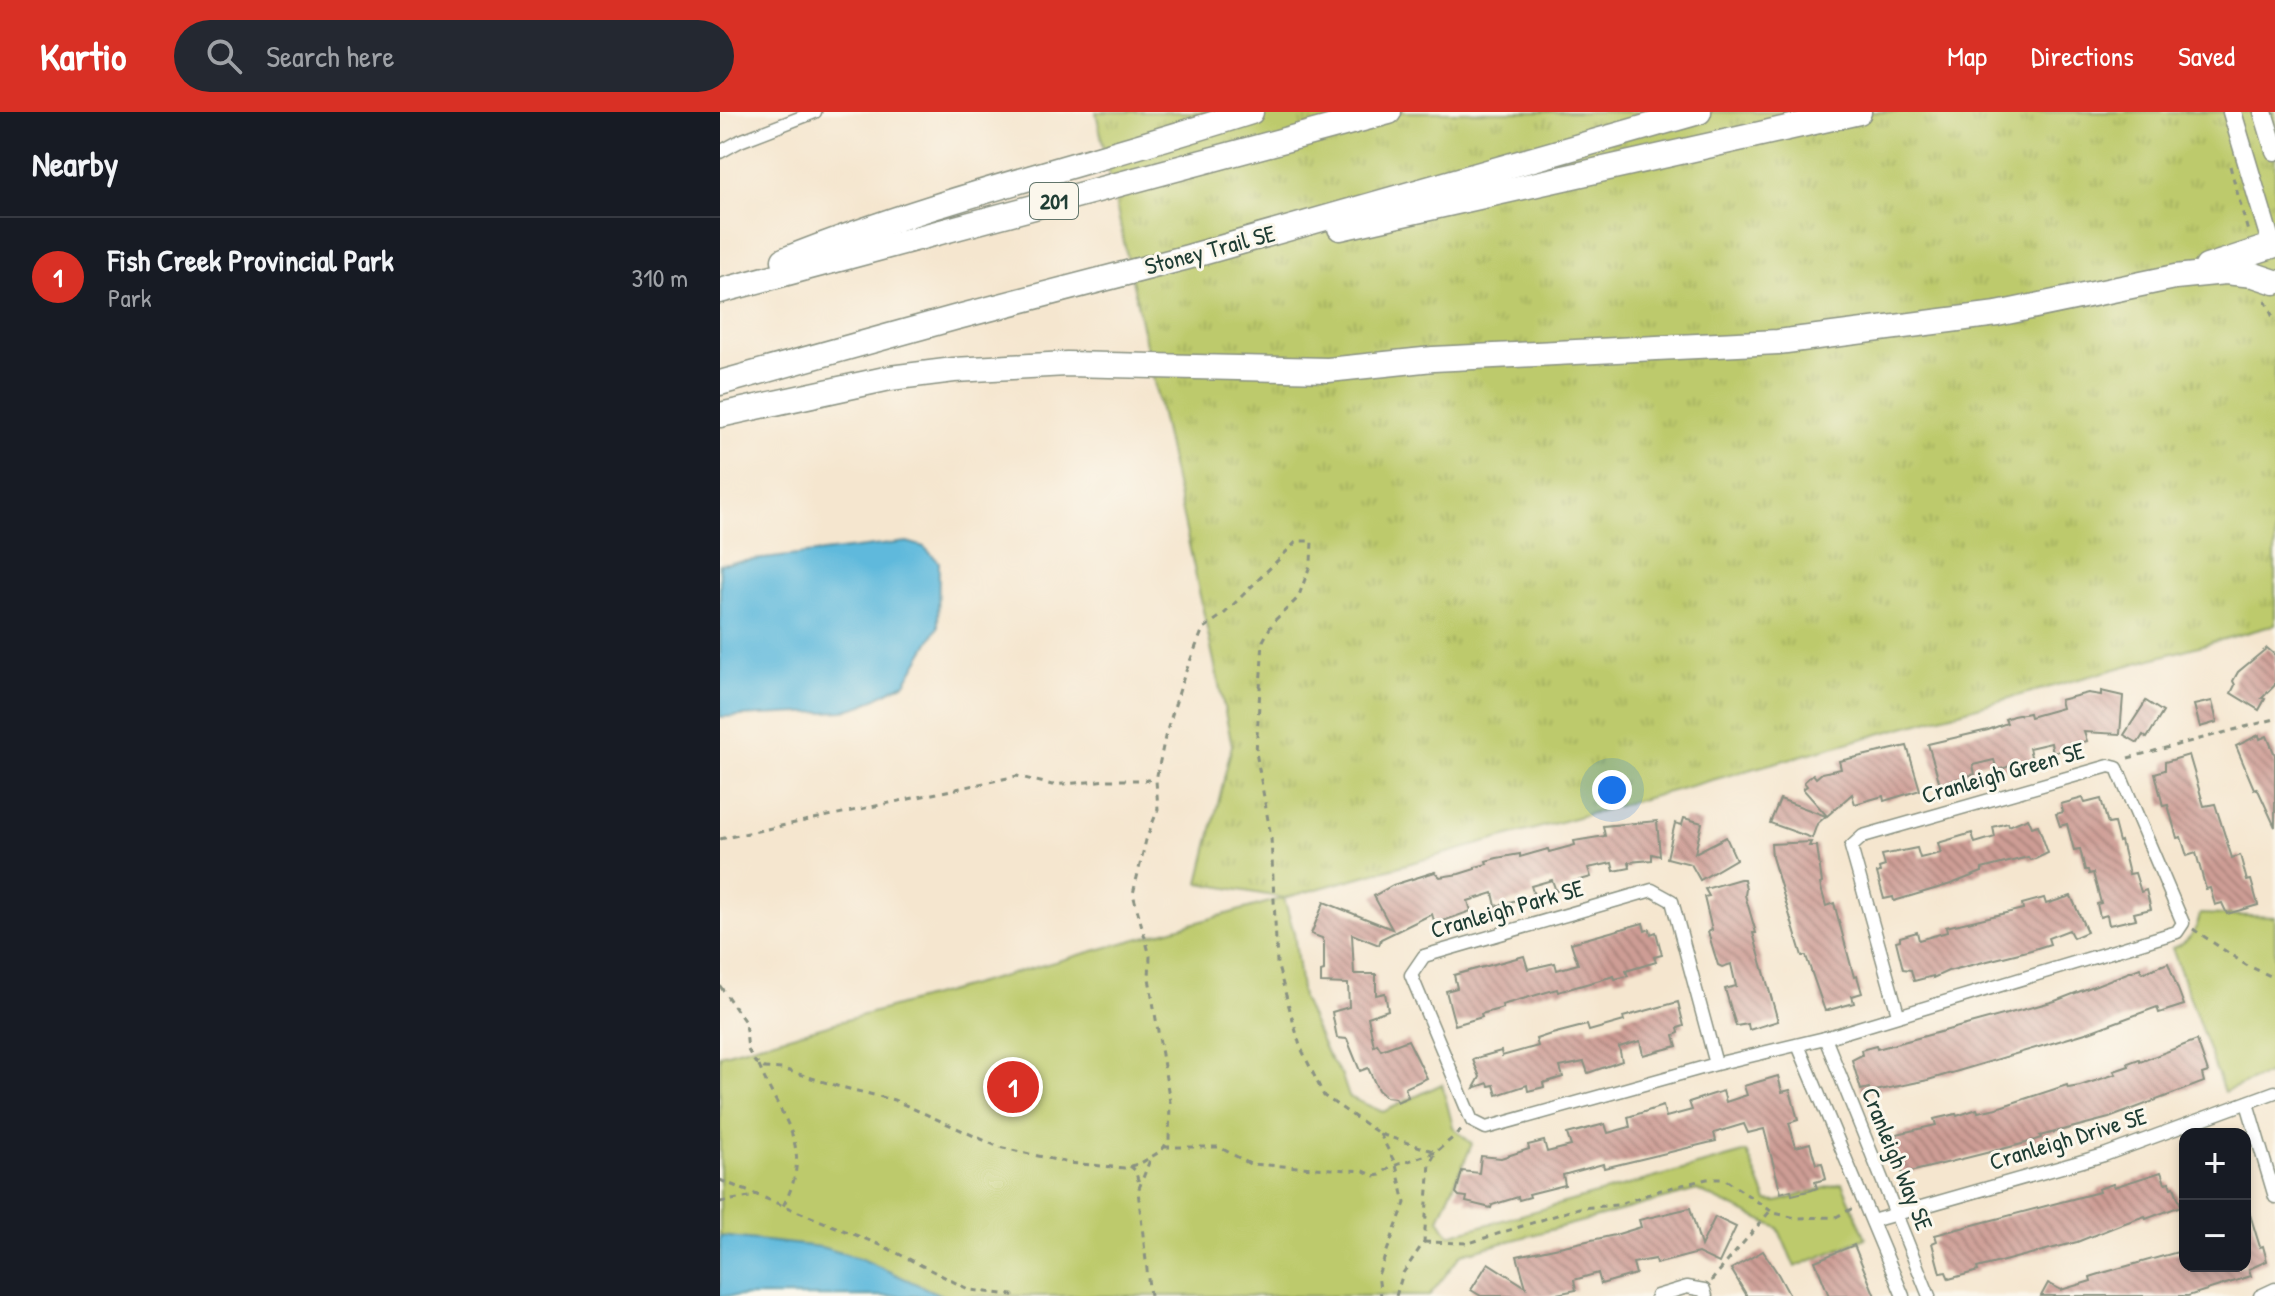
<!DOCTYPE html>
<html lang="en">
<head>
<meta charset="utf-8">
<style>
  :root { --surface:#171b24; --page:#242831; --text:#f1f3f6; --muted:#9ea1a6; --line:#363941; --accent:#d93025 }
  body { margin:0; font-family:"Patrick Hand",sans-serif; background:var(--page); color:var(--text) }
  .controls { position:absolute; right:24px; bottom:24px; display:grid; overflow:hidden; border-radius:16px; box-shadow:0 4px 12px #0003 }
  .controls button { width:72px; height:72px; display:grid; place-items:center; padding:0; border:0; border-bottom:2px solid var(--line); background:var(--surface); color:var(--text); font:40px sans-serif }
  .you { position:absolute; left:892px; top:678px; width:28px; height:28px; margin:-20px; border:6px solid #fff; border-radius:50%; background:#1a73e8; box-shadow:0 0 0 12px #1a73e833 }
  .badge { display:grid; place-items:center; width:52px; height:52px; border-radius:50%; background:var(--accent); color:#fff; font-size:26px; font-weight:700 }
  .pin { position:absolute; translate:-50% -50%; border:4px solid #fff; box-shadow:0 2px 8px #0006 }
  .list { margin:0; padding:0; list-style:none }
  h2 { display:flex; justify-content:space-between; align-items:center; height:104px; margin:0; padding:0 32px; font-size:34px }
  h2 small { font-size:26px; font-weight:400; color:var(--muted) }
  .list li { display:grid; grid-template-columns:52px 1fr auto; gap:24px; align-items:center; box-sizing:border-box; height:120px; padding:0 32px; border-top:2px solid var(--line) }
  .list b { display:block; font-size:30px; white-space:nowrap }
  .list p { margin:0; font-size:26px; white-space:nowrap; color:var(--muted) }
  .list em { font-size:26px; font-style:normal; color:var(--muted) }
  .icon { flex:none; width:44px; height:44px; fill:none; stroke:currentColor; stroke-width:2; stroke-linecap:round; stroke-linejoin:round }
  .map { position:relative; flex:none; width:1555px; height:1184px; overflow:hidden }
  header { display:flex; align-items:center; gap:48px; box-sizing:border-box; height:112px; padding:0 40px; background:var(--accent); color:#fff }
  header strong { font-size:38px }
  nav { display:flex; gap:44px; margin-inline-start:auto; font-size:28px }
  .search { width:560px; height:72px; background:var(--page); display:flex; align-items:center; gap:20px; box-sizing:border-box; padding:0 28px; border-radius:44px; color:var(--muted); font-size:30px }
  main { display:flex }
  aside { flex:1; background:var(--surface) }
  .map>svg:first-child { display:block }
  .grass { fill:url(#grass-tufts); stroke:#6e8450; stroke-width:2 }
  .park { fill:#bdca6c; stroke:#6e8450; stroke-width:2 }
  .water { fill:#5eb9dc; stroke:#3e7b88; stroke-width:2 }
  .building { fill:url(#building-back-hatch) }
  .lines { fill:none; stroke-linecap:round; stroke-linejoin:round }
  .minor-casing { stroke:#8a9282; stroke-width:15 }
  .secondary-casing { stroke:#8a9282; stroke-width:21 }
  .motorway-casing { stroke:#8a9282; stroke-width:27 }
  .path { stroke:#8a9282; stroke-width:3; stroke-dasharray:6 6; stroke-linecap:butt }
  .minor { stroke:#fff; stroke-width:12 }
  .secondary { stroke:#fff; stroke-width:18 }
  .motorway { stroke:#fff; stroke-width:24 }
  .labels { text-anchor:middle; stroke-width:6; stroke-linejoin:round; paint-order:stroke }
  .shield { fill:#fbf7ec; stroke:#61756b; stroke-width:2 }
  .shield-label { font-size:22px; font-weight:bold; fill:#1f3d34 }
  .street-label { font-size:24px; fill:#1f3d34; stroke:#fbf7ec }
</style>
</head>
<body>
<header>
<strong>Kartio</strong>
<div class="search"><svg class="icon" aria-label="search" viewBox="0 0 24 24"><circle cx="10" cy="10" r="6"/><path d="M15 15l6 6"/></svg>Search here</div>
<nav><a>Map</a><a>Directions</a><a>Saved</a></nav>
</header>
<main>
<aside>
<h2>Nearby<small></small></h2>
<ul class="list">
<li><span class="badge">1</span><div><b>Fish Creek Provincial Park</b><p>Park</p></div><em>310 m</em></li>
</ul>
</aside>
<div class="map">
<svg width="1555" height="1184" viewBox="0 0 1555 1184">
  <defs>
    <pattern id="grass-tufts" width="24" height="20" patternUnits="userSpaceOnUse" patternTransform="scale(2)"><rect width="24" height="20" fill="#bdca6c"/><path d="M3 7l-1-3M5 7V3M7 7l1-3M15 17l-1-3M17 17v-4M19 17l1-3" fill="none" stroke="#a2ae5e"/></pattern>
    <pattern id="building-back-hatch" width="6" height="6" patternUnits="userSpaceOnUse" patternTransform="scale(2)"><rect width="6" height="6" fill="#ce9d95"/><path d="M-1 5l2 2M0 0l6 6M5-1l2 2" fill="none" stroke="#a7817a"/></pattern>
  </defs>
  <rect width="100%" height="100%" fill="#fbf7ec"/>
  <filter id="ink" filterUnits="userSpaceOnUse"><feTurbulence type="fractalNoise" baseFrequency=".0125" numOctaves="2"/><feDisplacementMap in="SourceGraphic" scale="16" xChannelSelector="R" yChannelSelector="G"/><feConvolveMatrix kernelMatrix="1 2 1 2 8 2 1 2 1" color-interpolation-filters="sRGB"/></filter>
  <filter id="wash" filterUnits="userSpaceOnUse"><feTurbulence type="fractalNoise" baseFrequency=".006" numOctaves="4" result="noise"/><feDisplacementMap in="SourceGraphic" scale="32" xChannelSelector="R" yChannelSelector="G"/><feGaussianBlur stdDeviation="1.8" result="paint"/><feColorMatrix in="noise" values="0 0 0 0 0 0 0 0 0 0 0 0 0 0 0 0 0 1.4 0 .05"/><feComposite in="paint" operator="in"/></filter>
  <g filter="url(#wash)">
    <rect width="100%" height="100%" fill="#f5e6cf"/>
    <polygon class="grass" points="376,0 1555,0 1555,513 564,786 479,771 512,633"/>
    <g class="park">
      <polygon points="564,786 574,821 582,886 607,942 622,964 629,985 663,1000 722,972 733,1015 752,1032 719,1107 729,1123 1027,1040 1047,1089 1057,1090 1122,1071 1146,1126 1075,1155 1058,1116 977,1078 742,1142 709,1184 0,1184 0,943"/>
      <path d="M 1480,802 L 1555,805 L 1555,959 L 1504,980 L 1452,836 C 1469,830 1477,819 1480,802 Z"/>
    </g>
    <g class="water">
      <polygon points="187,430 204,435 219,450 218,515 185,571 143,593 123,599 0,605 0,452"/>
      <polygon points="0,1124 101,1135 142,1147 223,1184 0,1184"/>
    </g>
    <g id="blocks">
      <g class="building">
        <polygon points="1547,536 1555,543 1555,573 1542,586 1545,587 1539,598 1511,581 1515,573 1513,569 1518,560"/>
        <polygon points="1381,579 1403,584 1400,622 1364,620 1367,629 1348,634 1349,636 1333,641 1331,631 1309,636 1312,648 1277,658 1274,648 1253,653 1255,662 1220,672 1208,632 1268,618 1287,611 1285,607 1293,604 1309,601 1310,605 1342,596 1340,588 1368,581 1381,583"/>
        <polygon points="1426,589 1443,600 1427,626 1423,623 1418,631 1404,623"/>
        <polygon points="1492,589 1497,610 1480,615 1474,593"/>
        <polygon points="1539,623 1540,627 1547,624 1555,643 1555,715 1539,680 1536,676 1534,677 1516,634"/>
        <polygon points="1187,634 1200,678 1164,689 1163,684 1135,692 1132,682 1107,704 1083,677 1087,674 1084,670 1093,662 1096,666 1102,661 1121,657 1119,649"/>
        <polygon points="1469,643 1484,694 1495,692 1512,746 1520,743 1527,769 1531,768 1538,793 1507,802 1502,791 1495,793 1490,776 1486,777 1476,741 1467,744 1461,725 1457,726 1448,693 1443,694 1435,661 1445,658 1445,650"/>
        <polygon points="1363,686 1365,691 1381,687 1388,712 1394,711 1399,730 1401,729 1409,762 1415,761 1421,780 1426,778 1431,797 1414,801 1416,807 1389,813 1387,803 1380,805 1377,792 1381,791 1373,761 1369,762 1368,758 1365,758 1360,737 1354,738 1347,712 1340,714 1336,702 1343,700 1341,692"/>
        <polygon points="1060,687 1106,704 1097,712 1092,726 1050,711"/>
        <polygon points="964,706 982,711 975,741 1006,725 1016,747 980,768 971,752 947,746 955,711 962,713"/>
        <polygon points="1308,706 1312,715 1318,713 1328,741 1315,747 1310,748 1308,745 1262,757 1262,760 1231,772 1184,786 1174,789 1173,785 1164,787 1157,761 1160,760 1159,756 1165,754 1162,743 1197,736 1200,746 1221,741 1218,731 1252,721 1255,731 1275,725 1273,715 1288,711 1289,714"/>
        <polygon points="937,709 940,744 932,742 932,748 909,750 910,756 894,759 892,751 868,756 871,765 850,771 851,774 836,779 832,768 811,774 814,783 776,794 773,781 748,789 751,799 715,812 712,802 661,827 659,833 632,822 634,862 656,862 656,883 665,881 668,898 648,905 654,934 657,932 661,938 688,928 707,966 685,976 688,985 677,990 675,986 666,985 658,978 648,956 640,959 627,927 617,926 612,900 629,895 628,872 601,871 601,860 604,859 604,830 602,826 591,822 604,790 672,817 654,784 673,773 715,760 720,765 739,762 755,757 755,755 767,752 766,749 777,746 800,742 800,745 828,737 829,740 855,733 854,729 885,724 883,714"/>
        <polygon points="1091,730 1089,734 1097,734 1102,771 1100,772 1106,794 1114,791 1134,865 1137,864 1142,881 1132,884 1134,891 1105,899 1086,844 1082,844 1052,745 1051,732"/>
        <polygon points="1020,767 1024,767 1026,777 1025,783 1036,821 1033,821 1058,909 1029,918 1028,912 1016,914 1005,877 1016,874 1011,852 1002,855 998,853 988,820 992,818 984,785 989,784 985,777"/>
        <polygon points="1351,784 1367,820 1353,826 1349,818 1328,826 1330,832 1311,838 1228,859 1213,866 1213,864 1194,869 1191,858 1183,857 1176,829 1180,828 1180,825 1197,820 1199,828 1227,820 1226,815 1303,797 1302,792 1324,786 1326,792"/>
        <polygon points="923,811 925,819 930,817 931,822 936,820 942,843 934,845 936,850 906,859 908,864 895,867 894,864 838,880 837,877 782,893 783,896 761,902 762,905 735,913 726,879 737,876 734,863 804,844 808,857 835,851 837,858 858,852 851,831"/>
        <polygon points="1448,851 1464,893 1439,901 1437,895 1369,920 1208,968 1150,980 1149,976 1141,978 1132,948 1142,943 1141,938 1156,934 1157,937 1335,889 1420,856 1422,861"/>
        <polygon points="958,890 964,914 958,916 959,921 954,923 957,934 923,943 920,929 899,935 902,949 868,961 864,950 840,955 843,965 823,971 824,975 808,979 807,973 777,983 774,973 769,974 768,971 754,976 760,965 753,948 760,945 781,939 782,944 818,934 816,927 828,923 867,913 869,919 904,909 903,905"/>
        <polygon points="1477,928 1488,960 1482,962 1484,970 1389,1006 1320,1024 1321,1026 1306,1031 1182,1062 1180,1053 1174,1054 1167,1028 1177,1026 1177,1022 1216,1013 1214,1007 1236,1002 1237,1004 1257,997 1258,1000 1277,996 1347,973 1348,976 1360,974 1396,962 1394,959 1409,954 1408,951 1419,947 1420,950"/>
        <polygon points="1058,964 1062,980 1070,978 1078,1008 1069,1011 1076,1035 1090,1031 1096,1052 1102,1051 1106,1067 1095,1070 1097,1076 1092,1078 1072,1083 1071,1078 1061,1081 1044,1017 1028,1021 1024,1012 994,1021 996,1029 884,1056 883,1052 843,1063 845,1073 809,1082 810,1085 799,1088 798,1085 772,1093 771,1096 746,1090 747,1085 739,1084 736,1081 742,1059 759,1061 761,1044 781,1046 809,1037 808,1033 824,1029 827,1040 851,1034 847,1022 885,1012 888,1021 910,1015 908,1005 943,994 946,1005 972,998 969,990 1003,979 1006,990 1027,983 1024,974"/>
        <polygon points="1441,1060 1445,1071 1449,1070 1451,1076 1454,1075 1461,1094 1426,1107 1425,1104 1402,1112 1357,1130 1257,1156 1258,1159 1229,1167 1226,1160 1220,1161 1212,1131 1217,1129 1215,1123 1379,1080 1378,1077 1393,1072 1394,1075"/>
        <polygon points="970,1096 981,1134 995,1105 1016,1115 999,1151 978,1141 936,1152 935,1147 913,1151 916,1162 881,1172 878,1161 854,1168 856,1178 827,1184 761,1184 751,1178 768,1151 806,1175 797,1144 895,1123 921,1115 919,1108"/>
        <polygon points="1528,1096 1540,1135 1543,1134 1547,1149 1529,1157 1531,1164 1468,1184 1321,1184 1328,1171 1341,1178 1371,1169 1370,1165 1386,1160 1465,1138 1465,1154 1525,1154 1525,1097"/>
        <polygon points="1134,1133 1155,1184 1109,1184 1095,1149"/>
        <polygon points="1043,1139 1058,1162 1070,1184 1027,1184 1011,1157"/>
      </g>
    </g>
  </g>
  <g filter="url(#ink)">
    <use href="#blocks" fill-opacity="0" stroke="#8a9282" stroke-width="2"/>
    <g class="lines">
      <defs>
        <g id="minor">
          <polyline points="0,40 20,29 95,0"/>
          <polyline points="1105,926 1209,1184"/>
          <polyline points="1078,933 1183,1184"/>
          <polyline points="996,952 952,789 932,778 704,844 691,863 752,1009 766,1016 996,952 1105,926 1457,820 1463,811 1397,656 1389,654 1143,724 1131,735 1178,902"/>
          <polyline points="1527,991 1555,1085"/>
          <polyline points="1152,1109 1384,1043 1555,980"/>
          <polyline points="937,1184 967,1175 984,1178 986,1184"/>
          <polyline points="1540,1184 1555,1177"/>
        </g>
        <g id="secondary">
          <polyline points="1512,0 1552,134"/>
          <polyline points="1543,0 1555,39"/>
        </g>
        <g id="motorway">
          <polyline points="620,116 1139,0"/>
          <path d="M 64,148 C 216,87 375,50 531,0"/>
          <polyline points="1487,155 1555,133"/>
          <polyline points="0,179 669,0"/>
          <polyline points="0,271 234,206 468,145 979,0"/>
          <polyline points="0,303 170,266 234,258 347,252 608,258 713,247 1058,230 1277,202 1455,165 1505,160 1534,163 1555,170"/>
        </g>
      </defs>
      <use href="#minor" class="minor-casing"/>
      <use href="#secondary" class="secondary-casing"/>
      <use href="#motorway" class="motorway-casing"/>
      <g class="path">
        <polyline points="1510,54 1528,120"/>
        <polyline points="1545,188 1555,210"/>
        <polyline points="1408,646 1555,607"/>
        <polyline points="0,727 297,664 332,673 389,668 436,668"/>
        <polyline points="1473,817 1526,853 1555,866"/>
        <polyline points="0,874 25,910 28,938 34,949 44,956 63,957 117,974 174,988 279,1035 349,1051 404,1056 421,1051 441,1039 449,1028 450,990 429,866 430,844 413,782 426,728 438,697 436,668 445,625 464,564 483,517 505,501 577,429 592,429 591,451 578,486 553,510 543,529 536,640 551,725 557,851 580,934 604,984 660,1022 716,1040"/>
        <path d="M 39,954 C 61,1008 96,1033 63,1094"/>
        <polyline points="660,1022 676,1053 685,1091 658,1163 661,1184"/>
        <polyline points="444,1035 499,1035 530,1052 644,1059 654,1064 660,1063 670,1055 716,1040"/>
        <polyline points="410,1054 415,1058 419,1071"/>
        <polyline points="0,1068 163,1134 250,1178 300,1184"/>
        <polyline points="0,1090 35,1084"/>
        <polyline points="704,1130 749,1131 859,1096 897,1093 941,1078 987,1067 1004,1067 1054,1101 1076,1106 1116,1105 1133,1096"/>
        <polyline points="991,1169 1051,1098"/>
        <polyline points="430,1184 418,1079 431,1045"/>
        <polyline points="676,1184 683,1161 704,1130 710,1051 716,1040 743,1017"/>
      </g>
      <use href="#minor" class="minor"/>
      <use href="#secondary" class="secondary"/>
      <use href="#motorway" class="motorway"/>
    </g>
  </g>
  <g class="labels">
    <rect class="shield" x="310" y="71" width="48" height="36" rx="6"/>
    <g class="shield-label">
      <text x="334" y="97">201</text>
    </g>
    <g class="street-label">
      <text transform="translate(490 138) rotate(-15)" y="8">Stoney Trail SE</text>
      <text transform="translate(1283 661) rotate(-16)" y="8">Cranleigh Green SE</text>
      <text transform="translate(787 797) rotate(-16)" y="8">Cranleigh Park SE</text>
      <text transform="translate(1348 1027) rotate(-17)" y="8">Cranleigh Drive SE</text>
      <text transform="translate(1177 1047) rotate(68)" y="8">Cranleigh Way SE</text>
    </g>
  </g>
</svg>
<div class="controls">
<button>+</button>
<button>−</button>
</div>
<div class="you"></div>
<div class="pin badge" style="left:293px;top:975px">1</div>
</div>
</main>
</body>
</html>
